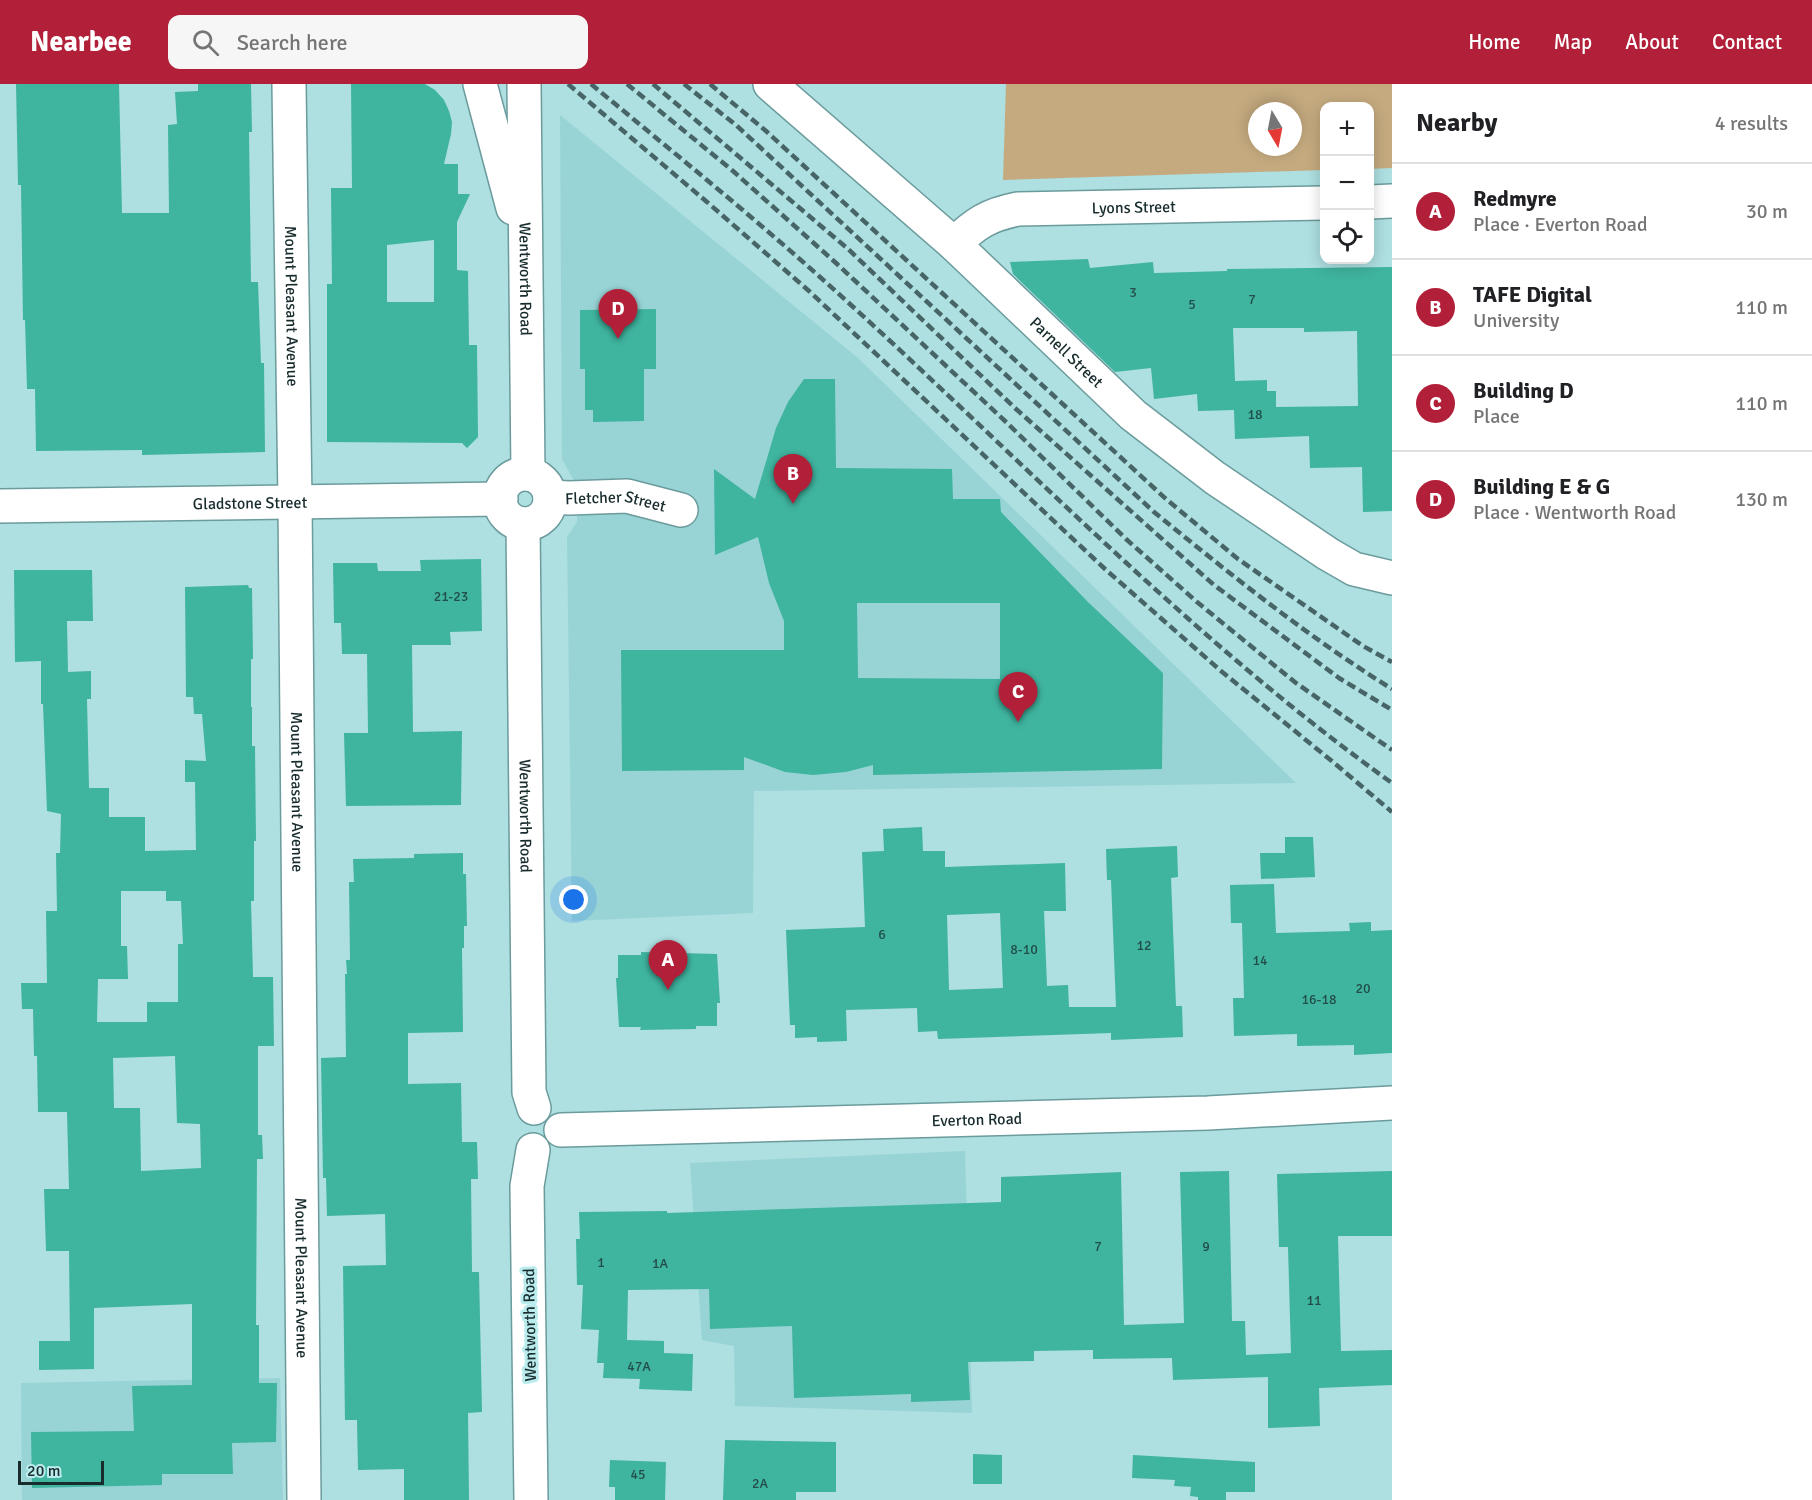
<!DOCTYPE html>
<html lang="en">
<head>
<meta charset="utf-8">
<style>
  :root { --surface:#fff; --page:#f6f6f6; --text:#202124; --muted:#757577; --line:#e0e0e0; --accent:#b21f38 }
  body { margin:0; font-family:Signika,sans-serif; background:var(--page); color:var(--text) }
  .controls { position:absolute; right:18px; top:18px; display:grid; overflow:hidden; border-radius:12px; box-shadow:0 3px 15px #0003 }
  .controls button { width:54px; height:54px; display:grid; place-items:center; padding:0; border:0; border-bottom:2px solid var(--line); background:var(--surface); color:var(--text); font:30px sans-serif }
  .compass { position:absolute; left:1248px; top:18px; width:54px; height:54px; border-radius:50%; background:var(--surface); box-shadow:0 3px 15px #0003; rotate:170deg }
  .scale { position:absolute; left:18px; bottom:15px; width:86px; box-sizing:border-box; padding-left:6px; border:3px solid #182c2d; border-top:0; font-size:16px; line-height:21px; white-space:nowrap; color:#182c2d; -webkit-text-stroke:4px #baecee; paint-order:stroke }
  .you { position:absolute; left:574px; top:816px; width:21px; height:21px; margin:-15px; border:4px solid #fff; border-radius:50%; background:#1a73e8; box-shadow:0 0 0 9px #1a73e833 }
  .badge { display:grid; place-items:center; width:39px; height:39px; border-radius:50%; background:var(--accent); color:#fff; font-size:20px; font-weight:700 }
  .pin { position:absolute; translate:-50% -50px; filter:drop-shadow(0 2px 3px #0008) }
  .pin::after { content:''; position:absolute; top:32px; width:21px; height:18px; background:inherit; clip-path:polygon(0 0,100% 0,50% 100%) }
  .list { margin:0; padding:0; list-style:none }
  h2 { display:flex; justify-content:space-between; align-items:center; height:78px; margin:0; padding:0 24px; font-size:26px }
  h2 small { font-size:20px; font-weight:400; color:var(--muted) }
  .list li { display:grid; grid-template-columns:39px 1fr auto; gap:18px; align-items:center; box-sizing:border-box; height:96px; padding:0 24px; border-top:2px solid var(--line) }
  .list b { display:block; font-size:22px; white-space:nowrap }
  .list p { margin:0; font-size:20px; white-space:nowrap; color:var(--muted) }
  .list em { font-size:20px; font-style:normal; color:var(--muted) }
  .icon { flex:none; width:33px; height:33px; fill:none; stroke:currentColor; stroke-width:2; stroke-linecap:round; stroke-linejoin:round }
  .map { position:relative; flex:none; width:1392px; height:1416px; overflow:hidden }
  header { display:flex; align-items:center; gap:36px; box-sizing:border-box; height:84px; padding:0 30px; background:var(--accent); color:#fff }
  header strong { font-size:28px }
  nav { display:flex; gap:33px; margin-inline-start:auto; font-size:21px }
  .search { width:420px; height:54px; background:var(--page); display:flex; align-items:center; gap:15px; box-sizing:border-box; padding:0 21px; border-radius:12px; color:var(--muted); font-size:22px }
  main { display:flex }
  aside { flex:1; background:var(--surface) }
  .map>svg:first-child { display:block }
  .built { fill:#98d4d6 }
  .green { fill:#c5aa7f; fill-rule:evenodd }
  .building { fill:#3fb49f; fill-rule:evenodd }
  .lines { fill:none; stroke-linecap:round; stroke-linejoin:round }
  .minor-casing { stroke:#6b9b9c; stroke-width:36 }
  .minor { stroke:#fff; stroke-width:33 }
  .rail { stroke:#476566; stroke-width:4.5; stroke-dasharray:9 4.5; stroke-linecap:butt }
  .labels { text-anchor:middle; stroke-width:6; stroke-linejoin:round; paint-order:stroke }
  .number-label { font-size:14px; fill:#224e4a }
  .street-label { font-size:16px; fill:#182c2d; stroke:#baecee }
</style>
</head>
<body>
<header>
<strong>Nearbee</strong>
<div class="search"><svg class="icon" aria-label="search" viewBox="0 0 24 24"><circle cx="10" cy="10" r="6"/><path d="M15 15l6 6"/></svg>Search here</div>
<nav><a>Home</a><a>Map</a><a>About</a><a>Contact</a></nav>
</header>
<main>
<div class="map">
<svg width="1392" height="1416" viewBox="0 0 1392 1416">
  <rect width="100%" height="100%" fill="#aedfe1"/>
  <g class="built">
    <polygon points="560,31 858,274 1296,699 754,707 753,829 572,837 567,453 577,438 577,402 562,375"/>
    <polygon points="965,1067 972,1329 735,1322 734,1262 702,1256 690,1079"/>
    <polygon points="280,1294 283,1416 22,1416 21,1299"/>
  </g>
  <path class="green" d="M 1006,0 L 1392,0 L 1392,84 L 1370,85 L 1370,22 L 1324,22 L 1324,86 L 1003,96 ZM 1257,27 L 1293,27 L 1293,63 L 1257,63 Z"/>
  <g class="building">
    <polygon points="16,0 119,0 122,129 169,129 168,41 177,40 175,8 198,7 198,0 251,0 252,48 249,48 251,198 258,198 261,279 264,279 265,368 142,371 142,366 36,367 35,305 27,305 25,236 23,236 21,101 18,101"/>
    <path d="M 351,0 L 425,0 L 435,6 L 444,16 L 449,27 L 452,38 L 451,50 L 444,80 L 458,80 L 458,110 L 470,110 L 457,138 L 457,186 L 468,187 L 469,261 L 477,261 L 478,353 L 467,364 L 462,359 L 327,358 L 327,200 L 332,200 L 331,104 L 352,104 ZM 434,156 L 434,218 L 387,218 L 387,161 Z"/>
    <path d="M 1088,175 L 1090,184 L 1153,178 L 1154,189 L 1227,187 L 1227,185 L 1392,183 L 1392,427 L 1363,428 L 1362,383 L 1310,384 L 1309,352 L 1235,355 L 1234,326 L 1198,327 L 1197,310 L 1154,315 L 1151,284 L 1115,288 L 1013,190 L 1010,178 ZM 1233,244 L 1304,244 L 1304,248 L 1357,247 L 1358,322 L 1276,323 L 1276,307 L 1267,307 L 1267,296 L 1235,297 Z"/>
    <polygon points="656,225 656,285 644,285 644,337 593,338 593,326 585,326 585,285 580,285 580,226"/>
    <path d="M 804,295 L 835,295 L 836,384 L 952,385 L 953,415 L 1000,415 L 1001,428 L 1088,518 L 1163,589 L 1162,685 L 873,691 L 873,681 L 846,688 L 813,691 L 785,688 L 744,673 L 744,686 L 622,687 L 621,566 L 784,566 L 784,537 L 769,499 L 758,453 L 715,471 L 714,385 L 755,415 L 776,344 L 788,318 ZM 857,519 L 1000,519 L 1000,595 L 858,594 Z"/>
    <polygon points="481,475 482,547 450,548 451,561 412,561 413,648 462,647 461,721 346,722 344,649 368,649 367,570 342,570 341,539 334,539 333,479 377,479 378,487 421,487 420,476"/>
    <path d="M 14,486 L 92,486 L 93,537 L 67,537 L 68,588 L 91,587 L 91,615 L 87,615 L 89,704 L 109,704 L 109,733 L 145,733 L 145,767 L 196,766 L 195,698 L 185,698 L 185,676 L 206,677 L 202,630 L 194,630 L 193,613 L 186,613 L 185,503 L 248,501 L 249,504 L 252,504 L 253,575 L 251,575 L 251,623 L 252,623 L 252,662 L 255,662 L 256,757 L 254,757 L 254,817 L 251,817 L 253,893 L 273,893 L 274,962 L 258,962 L 258,1051 L 262,1051 L 263,1075 L 257,1075 L 256,1241 L 259,1241 L 259,1299 L 277,1299 L 276,1358 L 232,1359 L 233,1390 L 162,1390 L 162,1401 L 32,1404 L 31,1348 L 134,1347 L 132,1302 L 192,1301 L 192,1220 L 94,1224 L 94,1285 L 39,1286 L 39,1257 L 70,1257 L 69,1167 L 46,1167 L 44,1105 L 69,1105 L 67,1028 L 38,1028 L 37,972 L 34,972 L 33,925 L 22,925 L 21,899 L 47,899 L 46,827 L 57,827 L 56,769 L 60,769 L 61,730 L 47,727 L 43,620 L 41,620 L 41,577 L 15,578 ZM 121,807 L 166,807 L 166,817 L 181,817 L 183,860 L 178,860 L 178,918 L 147,918 L 147,938 L 97,938 L 98,895 L 128,895 L 127,862 L 121,862 ZM 175,972 L 177,1039 L 200,1040 L 201,1084 L 141,1087 L 140,1024 L 114,1024 L 113,974 Z"/>
    <path d="M 922,743 L 923,767 L 945,767 L 945,783 L 1065,779 L 1066,827 L 1044,827 L 1047,902 L 1068,901 L 1069,923 L 1116,923 L 1111,796 L 1107,796 L 1106,765 L 1177,762 L 1178,793 L 1171,794 L 1176,922 L 1182,922 L 1183,953 L 1111,956 L 1111,949 L 938,955 L 937,947 L 918,948 L 917,924 L 846,926 L 847,957 L 817,958 L 817,953 L 795,954 L 795,941 L 790,941 L 786,846 L 865,843 L 862,768 L 884,767 L 883,745 ZM 1000,829 L 1003,904 L 949,906 L 947,831 Z"/>
    <polygon points="1285,753 1313,753 1315,793 1261,795 1260,769 1285,769"/>
    <polygon points="463,769 463,790 466,790 467,842 464,842 464,864 462,864 463,948 408,949 408,1000 461,999 462,1058 477,1058 478,1095 471,1095 472,1188 479,1188 482,1328 468,1329 469,1416 404,1416 404,1385 358,1386 357,1336 345,1336 343,1182 386,1181 385,1130 327,1132 326,1094 323,1094 321,974 346,973 345,890 347,890 346,876 350,876 349,798 354,798 353,775 414,774 414,770"/>
    <polygon points="1274,800 1276,849 1350,847 1349,839 1371,838 1371,847 1392,846 1392,969 1354,971 1354,961 1297,962 1297,950 1234,952 1233,914 1244,914 1242,839 1231,839 1230,801"/>
    <polygon points="641,868 717,870 720,919 717,919 717,942 696,942 696,945 640,946 641,943 619,943 616,894 618,894 618,871 641,871"/>
    <polygon points="1229,1087 1232,1237 1245,1237 1246,1271 1291,1269 1288,1163 1279,1163 1277,1090 1392,1087 1392,1152 1338,1152 1341,1267 1392,1266 1392,1301 1319,1304 1320,1342 1268,1344 1268,1293 1173,1296 1172,1274 1093,1275 1093,1266 1034,1267 1034,1277 968,1278 970,1316 911,1318 911,1310 794,1314 792,1242 710,1245 709,1205 628,1206 627,1256 664,1257 664,1269 693,1270 692,1307 639,1305 640,1295 603,1294 604,1279 597,1279 599,1246 581,1245 583,1201 577,1201 576,1155 580,1155 579,1128 667,1127 667,1129 1001,1118 1001,1093 1121,1088 1124,1241 1184,1239 1180,1088"/>
    <polygon points="725,1356 836,1358 836,1408 796,1408 796,1416 723,1416"/>
    <polygon points="973,1370 1002,1371 1002,1400 973,1400"/>
    <polygon points="1133,1371 1255,1378 1255,1408 1226,1408 1226,1416 1198,1416 1198,1413 1190,1412 1191,1403 1174,1402 1175,1396 1132,1394"/>
    <polygon points="610,1376 666,1378 665,1416 615,1416 615,1403 609,1403"/>
  </g>
  <g class="lines">
    <defs>
      <g id="minor">
        <path id="s1" d="M 289,0 L 295,418 L 304,1416"/>
        <polyline points="480,0 513,124"/>
        <path id="s2" d="M 524,0 L 528,390"/>
        <path id="s3" d="M 770,0 L 954,160 L 1133,331 L 1215,394 L 1328,470 L 1354,485 L 1392,494"/>
        <polyline points="1370,118 1392,117"/>
        <path id="s4" d="M 954,160 C 976,139 988,131 1018,125 L 1324,119"/>
        <circle cx="525" cy="415" r="25"/>
        <path id="s5" d="M 550,413 L 569,414 L 627,412 L 681,426"/>
        <path id="s6" d="M 0,422 L 501,415"/>
        <path id="s7" d="M 523,440 L 529,1008 L 534,1024"/>
        <path id="s8" d="M 561,1046 L 1208,1029 L 1392,1019"/>
        <polyline points="531,1416 527,1102 533,1066"/>
      </g>
    </defs>
    <use href="#minor" class="minor-casing"/>
    <use href="#minor" class="minor"/>
    <g class="rail">
      <polyline points="568,0 707,118 809,207 1105,485 1221,587 1333,678 1392,728"/>
      <path d="M 591,0 C 668,64 746,127 820,193 C 1010,363 1184,550 1392,699"/>
      <polyline points="627,0 733,87 836,179 1005,337 1126,455 1197,518 1296,599 1392,666"/>
      <polyline points="653,0 847,164 1016,325 1214,501 1339,594 1392,626"/>
      <path d="M 684,0 L 736,41 L 1154,428 C 1230,490 1308,553 1392,605"/>
      <polyline points="710,0 766,47 1166,415 1238,475 1363,562 1392,578"/>
    </g>
  </g>
  <g class="labels">
    <g class="number-label">
      <text x="1133" y="213">3</text>
      <text x="1252" y="220">7</text>
      <text x="1192" y="225">5</text>
      <text x="1255" y="335">18</text>
      <text x="451" y="517">21-23</text>
      <text x="882" y="855">6</text>
      <text x="1144" y="866">12</text>
      <text x="1024" y="870">8-10</text>
      <text x="1260" y="881">14</text>
      <text x="1363" y="909">20</text>
      <text x="1319" y="920">16-18</text>
      <text x="1098" y="1167">7</text>
      <text x="1206" y="1167">9</text>
      <text x="601" y="1183">1</text>
      <text x="660" y="1184">1A</text>
      <text x="1314" y="1221">11</text>
      <text x="639" y="1287">47A</text>
      <text x="638" y="1395">45</text>
      <text x="760" y="1404">2A</text>
    </g>
    <g class="street-label">
      <text dy="6" stroke="none"><textPath href="#s4" startOffset="190">Lyons Street</textPath></text>
      <text dy="6" stroke="none"><textPath href="#s2" startOffset="195">Wentworth Road</textPath></text>
      <text dy="6" stroke="none"><textPath href="#s1" startOffset="222">Mount Pleasant Avenue</textPath></text>
      <text dy="6" stroke="none"><textPath href="#s3" startOffset="400">Parnell Street</textPath></text>
      <text dy="6" stroke="none"><textPath href="#s6" startOffset="250">Gladstone Street</textPath></text>
      <text dy="6" stroke="none"><textPath href="#s5" startOffset="66">Fletcher Street</textPath></text>
      <text dy="6" stroke="none"><textPath href="#s1" startOffset="708">Mount Pleasant Avenue</textPath></text>
      <text dy="6" stroke="none"><textPath href="#s7" startOffset="292">Wentworth Road</textPath></text>
      <text dy="6" stroke="none"><textPath href="#s8" startOffset="416">Everton Road</textPath></text>
      <text dy="6" stroke="none"><textPath href="#s1" startOffset="1194">Mount Pleasant Avenue</textPath></text>
      <text transform="translate(529 1241) rotate(-91)" y="6">Wentworth Road</text>
    </g>
  </g>
</svg>
<div class="controls">
<button>+</button>
<button>−</button>
<button><svg class="icon" aria-label="locate" viewBox="0 0 24 24"><circle cx="12" cy="12" r="6"/><path d="M12 2v4M12 18v4M2 12h4M18 12h4"/></svg></button>
</div>
<svg class="compass" viewBox="-18 -18 36 36"><path d="M0-13l5 13h-10z" fill="#e53935"/><path d="M0 13l5-13h-10z" fill="#757577"/></svg>
<div class="scale">20 m</div>
<div class="you"></div>
<div class="pin badge" style="left:668px;top:906px">A</div>
<div class="pin badge" style="left:793px;top:420px">B</div>
<div class="pin badge" style="left:1018px;top:638px">C</div>
<div class="pin badge" style="left:618px;top:255px">D</div>
</div>
<aside>
<h2>Nearby<small>4 results</small></h2>
<ul class="list">
<li><span class="badge">A</span><div><b>Redmyre</b><p>Place · Everton Road</p></div><em>30 m</em></li>
<li><span class="badge">B</span><div><b>TAFE Digital</b><p>University</p></div><em>110 m</em></li>
<li><span class="badge">C</span><div><b>Building D</b><p>Place</p></div><em>110 m</em></li>
<li><span class="badge">D</span><div><b>Building E &amp; G</b><p>Place · Wentworth Road</p></div><em>130 m</em></li>
</ul>
</aside>
</main>
</body>
</html>
